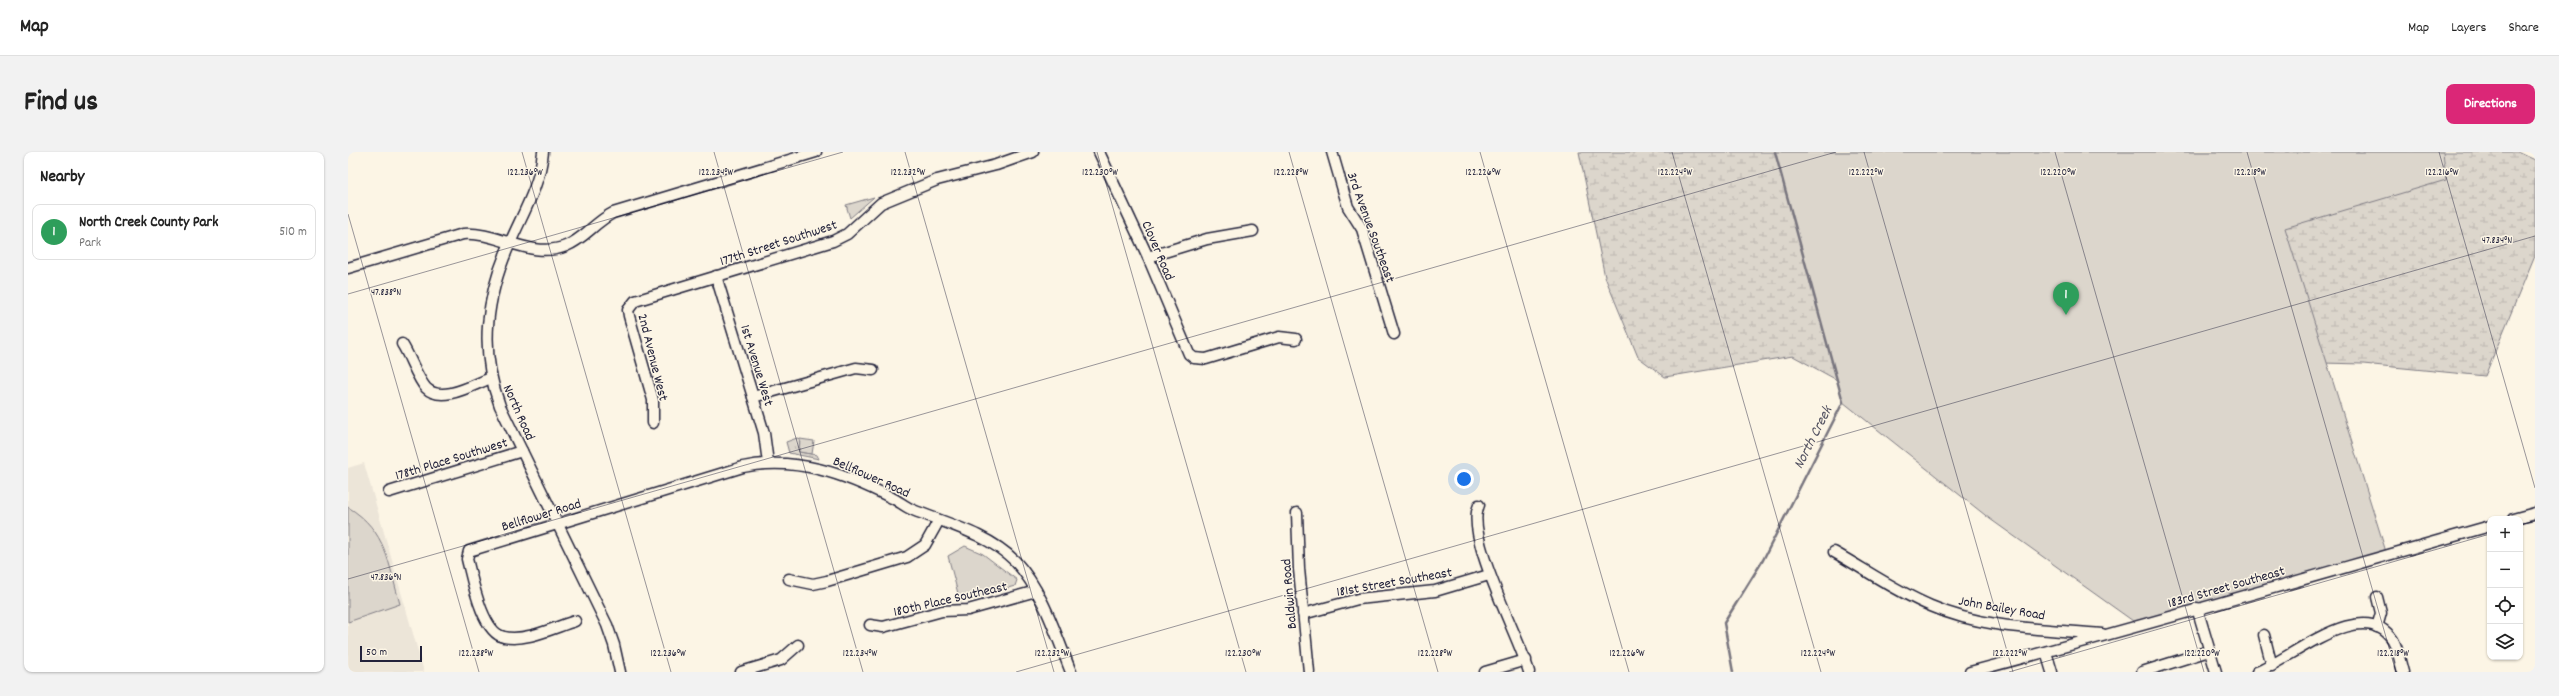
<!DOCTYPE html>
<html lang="en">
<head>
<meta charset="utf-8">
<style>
  :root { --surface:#fff; --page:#f2f2f2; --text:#222; --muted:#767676; --line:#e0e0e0; --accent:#db2777 }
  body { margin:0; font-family:Dekko,sans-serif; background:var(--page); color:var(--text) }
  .controls { position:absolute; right:12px; bottom:12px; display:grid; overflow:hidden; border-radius:8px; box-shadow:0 1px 3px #0004 }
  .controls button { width:36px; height:36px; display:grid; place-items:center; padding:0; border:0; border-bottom:1px solid var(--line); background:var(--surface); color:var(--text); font:20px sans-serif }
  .scale { position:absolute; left:12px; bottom:10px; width:62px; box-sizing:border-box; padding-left:4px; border:2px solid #22223b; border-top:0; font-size:11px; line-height:14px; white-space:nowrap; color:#22223b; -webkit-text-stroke:3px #fcf5e5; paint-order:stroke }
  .you { position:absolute; left:1116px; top:327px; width:14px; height:14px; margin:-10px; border:3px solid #fff; border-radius:50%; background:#1a73e8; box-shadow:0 0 0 6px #1a73e833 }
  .badge { display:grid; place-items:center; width:26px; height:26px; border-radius:50%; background:var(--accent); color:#fff; font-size:13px; font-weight:700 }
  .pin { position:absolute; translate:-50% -33px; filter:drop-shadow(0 1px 2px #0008) }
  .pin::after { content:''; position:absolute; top:21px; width:14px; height:12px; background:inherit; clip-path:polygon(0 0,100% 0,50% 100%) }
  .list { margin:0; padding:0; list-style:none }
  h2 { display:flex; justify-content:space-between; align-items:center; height:52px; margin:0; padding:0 16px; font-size:17px }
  h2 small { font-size:13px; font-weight:400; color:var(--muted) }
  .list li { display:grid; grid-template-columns:26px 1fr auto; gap:12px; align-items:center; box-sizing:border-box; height:56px; margin:0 8px 8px; padding:0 8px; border:1px solid var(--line); border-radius:8px }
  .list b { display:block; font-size:15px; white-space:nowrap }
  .list p { margin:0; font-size:13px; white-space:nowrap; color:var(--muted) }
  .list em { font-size:13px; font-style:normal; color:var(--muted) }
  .icon { flex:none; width:22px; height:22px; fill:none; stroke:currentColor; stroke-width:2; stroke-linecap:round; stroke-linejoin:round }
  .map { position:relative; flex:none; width:2187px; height:520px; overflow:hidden; border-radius:8px }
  header { display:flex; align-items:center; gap:24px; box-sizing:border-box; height:56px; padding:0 20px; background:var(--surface); border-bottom:1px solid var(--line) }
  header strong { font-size:19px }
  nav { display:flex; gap:22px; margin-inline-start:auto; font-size:14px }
  .intro { display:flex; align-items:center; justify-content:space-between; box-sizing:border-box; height:96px; padding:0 24px }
  h1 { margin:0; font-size:28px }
  .button { padding:10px 18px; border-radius:8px; background:var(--accent); color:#fff; font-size:14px; font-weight:700 }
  main { display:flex; gap:24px; padding:0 24px }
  aside { flex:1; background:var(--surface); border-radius:8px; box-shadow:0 1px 3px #0004 }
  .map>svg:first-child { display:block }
  .built { fill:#ece5d8 }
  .grass { fill:url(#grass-tufts); stroke:#7f7c84 }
  .wetland { fill:url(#wetland-marsh); stroke:#7f7c84 }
  .park { fill:#dcd6cc; stroke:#7f7c84 }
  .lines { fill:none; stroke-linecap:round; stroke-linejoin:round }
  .stream { stroke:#78757e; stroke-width:2.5 }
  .minor-casing { stroke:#22223b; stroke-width:13 }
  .minor { stroke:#fcf5e5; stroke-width:10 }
  .ticks { fill:none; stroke:#22223b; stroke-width:1; stroke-opacity:0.45 }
  .labels { text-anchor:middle; stroke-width:3; stroke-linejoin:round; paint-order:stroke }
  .street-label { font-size:14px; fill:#22223b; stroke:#fcf5e5 }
  .water-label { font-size:15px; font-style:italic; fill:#545362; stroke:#fcf5e5 }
  .ticks-label { font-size:10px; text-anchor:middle; fill:#22223b; stroke:#fcf5e5; stroke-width:3; stroke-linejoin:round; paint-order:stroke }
</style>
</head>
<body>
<header>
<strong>Map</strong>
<nav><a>Map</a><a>Layers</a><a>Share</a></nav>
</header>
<div class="intro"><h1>Find us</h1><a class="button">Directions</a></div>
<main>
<aside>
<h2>Nearby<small></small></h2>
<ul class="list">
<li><span class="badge" style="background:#2e9e5b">1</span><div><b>North Creek County Park</b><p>Park</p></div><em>510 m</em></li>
</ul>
</aside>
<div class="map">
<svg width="2187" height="520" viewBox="0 0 2187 520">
  <defs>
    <pattern id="grass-tufts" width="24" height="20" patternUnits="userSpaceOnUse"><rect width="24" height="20" fill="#dcd6cc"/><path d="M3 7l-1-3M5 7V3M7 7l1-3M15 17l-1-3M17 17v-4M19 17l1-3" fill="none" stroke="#bcb7b0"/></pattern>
    <pattern id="wetland-marsh" width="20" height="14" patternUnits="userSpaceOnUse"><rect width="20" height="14" fill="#dcd6cc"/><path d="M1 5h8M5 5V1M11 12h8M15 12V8" fill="none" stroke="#bcb7b0"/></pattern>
  </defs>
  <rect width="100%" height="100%" fill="#fcf5e5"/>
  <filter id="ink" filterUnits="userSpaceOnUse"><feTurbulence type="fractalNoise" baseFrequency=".025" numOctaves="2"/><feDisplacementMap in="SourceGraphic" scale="8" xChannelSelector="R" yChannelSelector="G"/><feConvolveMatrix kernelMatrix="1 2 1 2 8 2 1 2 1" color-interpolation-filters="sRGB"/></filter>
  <g filter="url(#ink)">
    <polygon class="built" points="16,311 76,520 0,520 0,316"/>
    <g class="grass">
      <polygon points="526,45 502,66 498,53"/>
      <polygon points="449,286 452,287 451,300 469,303 471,307 441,301 438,290"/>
    </g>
    <polygon class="wetland" points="1231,0 2170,0 2187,8 2187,103 2137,224 2015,212 1890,209 1542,257 1445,204 1317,225 1290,205 1257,125"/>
    <g class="park">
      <polygon points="1427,0 2095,0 2098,28 1937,76 2039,403 1792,474 1642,367 1495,250"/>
      <polygon points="452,287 466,289 464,302 451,300"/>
      <path d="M 0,355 C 39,379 40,411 52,452 L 0,470 Z"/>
      <polygon points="617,394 635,402 669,428 667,434 612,449 600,404"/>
    </g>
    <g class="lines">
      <polyline class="stream" points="1385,520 1376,471 1415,408 1495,250 1427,0"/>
      <defs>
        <g id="minor">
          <path d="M 195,0 C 192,33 175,61 162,91 C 138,145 131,198 152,254 L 259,473 L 266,493 L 272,520"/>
          <polyline points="751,0 800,105 841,202 846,206 858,207 931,185 948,187"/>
          <polyline points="984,0 1000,55 1014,77 1046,182"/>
          <polyline points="800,105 859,87 905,79"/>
          <path d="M 0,116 L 115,82 C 149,79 183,108 218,94 C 236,87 247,70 265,61 L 468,0"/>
          <polyline points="368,124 416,281 420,311"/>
          <path d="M 54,192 C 62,204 69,226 78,236 C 94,252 126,232 143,226"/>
          <polyline points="405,245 508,216 525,218"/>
          <polyline points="305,271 305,248 281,164 280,158 287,149 485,89 499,82 533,51 589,28 648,13 685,0"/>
          <polyline points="41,340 174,299"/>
          <path d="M 1131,353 C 1116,384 1171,484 1181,520"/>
          <polyline points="949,361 951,417 961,520"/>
          <polyline points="2165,367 2187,361"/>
          <path d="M 1486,400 C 1518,418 1549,440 1583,454 C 1635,477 1698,477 1754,482"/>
          <polyline points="441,427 465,432 479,429 559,405 577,393 591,368"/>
          <polyline points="1849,456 1868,520"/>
          <polyline points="955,462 1010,447 1087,439 1141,423"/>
          <path d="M 227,469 C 207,475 178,490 156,485 C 134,481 124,426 119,407 L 121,399 L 395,315 C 448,304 497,322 544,346 C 551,349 557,355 565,358 C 600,372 640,382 667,409 C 695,439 708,483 723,520"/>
          <polyline points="522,473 535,475 594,459 620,458 688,439"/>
          <polyline points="2029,475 2033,461 2029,445"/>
          <polyline points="1916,483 1924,514"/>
          <polyline points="1698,500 1704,520"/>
          <polyline points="393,520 433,508 450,493"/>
          <polyline points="1137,520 1178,508"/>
          <path d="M 1622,520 C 1796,474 1969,423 2142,374"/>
          <polyline points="1794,520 1861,499"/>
          <path d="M 1909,520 C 1942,508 2015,442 2045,488 C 2050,497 2052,510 2055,520"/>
        </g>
      </defs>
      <use href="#minor" class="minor-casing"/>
      <use href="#minor" class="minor"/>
    </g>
  </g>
  <path class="ticks" d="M 174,0 L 323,520M 366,0 L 515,520M 557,0 L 706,520M 749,0 L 898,520M 941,0 L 1090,520M 1132,0 L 1281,520M 1324,0 L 1473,520M 1516,0 L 1665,520M 1707,0 L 1856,520M 1899,0 L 2048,520M 2091,0 L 2187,336M 0,62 L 131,520M 0,142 L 495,0M 2172,373 L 2187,369M 0,427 L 1488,0M 668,520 L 2187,84M 1661,520 L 2142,382"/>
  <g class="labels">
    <g class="street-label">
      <text transform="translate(1024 75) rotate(70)" y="5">3rd Avenue Southeast</text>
      <text transform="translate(430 90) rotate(-18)" y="5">177th Street Southwest</text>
      <text transform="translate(811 98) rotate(67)" y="5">Clover Road</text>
      <text transform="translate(306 205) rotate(76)" y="5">2nd Avenue West</text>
      <text transform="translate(410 213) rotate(73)" y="5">1st Avenue West</text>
      <text transform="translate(172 260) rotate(66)" y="5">North Road</text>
      <text transform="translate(103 306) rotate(-17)" y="5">178th Place Southwest</text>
      <text transform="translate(524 324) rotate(24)" y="5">Bellflower Road</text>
      <text transform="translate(193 362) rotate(-17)" y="5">Bellflower Road</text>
      <text transform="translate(1046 429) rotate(-10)" y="5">181st Street Southeast</text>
      <text transform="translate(1878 434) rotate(-16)" y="5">183rd Street Southeast</text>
      <text transform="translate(940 442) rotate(-95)" y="5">Baldwin Road</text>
      <text transform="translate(602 446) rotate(-13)" y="5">180th Place Southeast</text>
      <text transform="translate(1654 455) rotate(10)" y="5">John Bailey Road</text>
    </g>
    <g class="water-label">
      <text transform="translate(1464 285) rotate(-63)" y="5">North Creek</text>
    </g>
  </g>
  <g class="ticks-label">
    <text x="177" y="23">122.236°W</text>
    <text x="368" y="23">122.234°W</text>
    <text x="560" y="23">122.232°W</text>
    <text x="752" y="23">122.230°W</text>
    <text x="943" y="23">122.228°W</text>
    <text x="1135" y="23">122.226°W</text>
    <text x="1327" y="23">122.224°W</text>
    <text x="1518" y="23">122.222°W</text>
    <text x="1710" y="23">122.220°W</text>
    <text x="1902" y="23">122.218°W</text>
    <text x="2094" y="23">122.216°W</text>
    <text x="2149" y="91">47.834°N</text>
    <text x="38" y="143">47.838°N</text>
    <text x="38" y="428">47.836°N</text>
    <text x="128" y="504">122.238°W</text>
    <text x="320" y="504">122.236°W</text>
    <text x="512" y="504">122.234°W</text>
    <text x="704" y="504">122.232°W</text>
    <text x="895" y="504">122.230°W</text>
    <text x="1279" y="504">122.226°W</text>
    <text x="1662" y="504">122.222°W</text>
    <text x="1854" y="504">122.220°W</text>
    <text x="2045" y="504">122.218°W</text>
    <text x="1087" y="504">122.228°W</text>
    <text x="1470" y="504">122.224°W</text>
  </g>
</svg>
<div class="controls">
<button>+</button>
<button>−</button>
<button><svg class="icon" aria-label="locate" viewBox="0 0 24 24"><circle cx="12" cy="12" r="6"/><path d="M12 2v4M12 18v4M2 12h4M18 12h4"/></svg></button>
<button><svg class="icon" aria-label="layers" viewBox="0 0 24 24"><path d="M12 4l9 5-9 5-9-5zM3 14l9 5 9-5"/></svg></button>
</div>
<div class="scale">50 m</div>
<div class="you"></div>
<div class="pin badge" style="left:1718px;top:163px;background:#2e9e5b">1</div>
</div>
</main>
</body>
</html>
